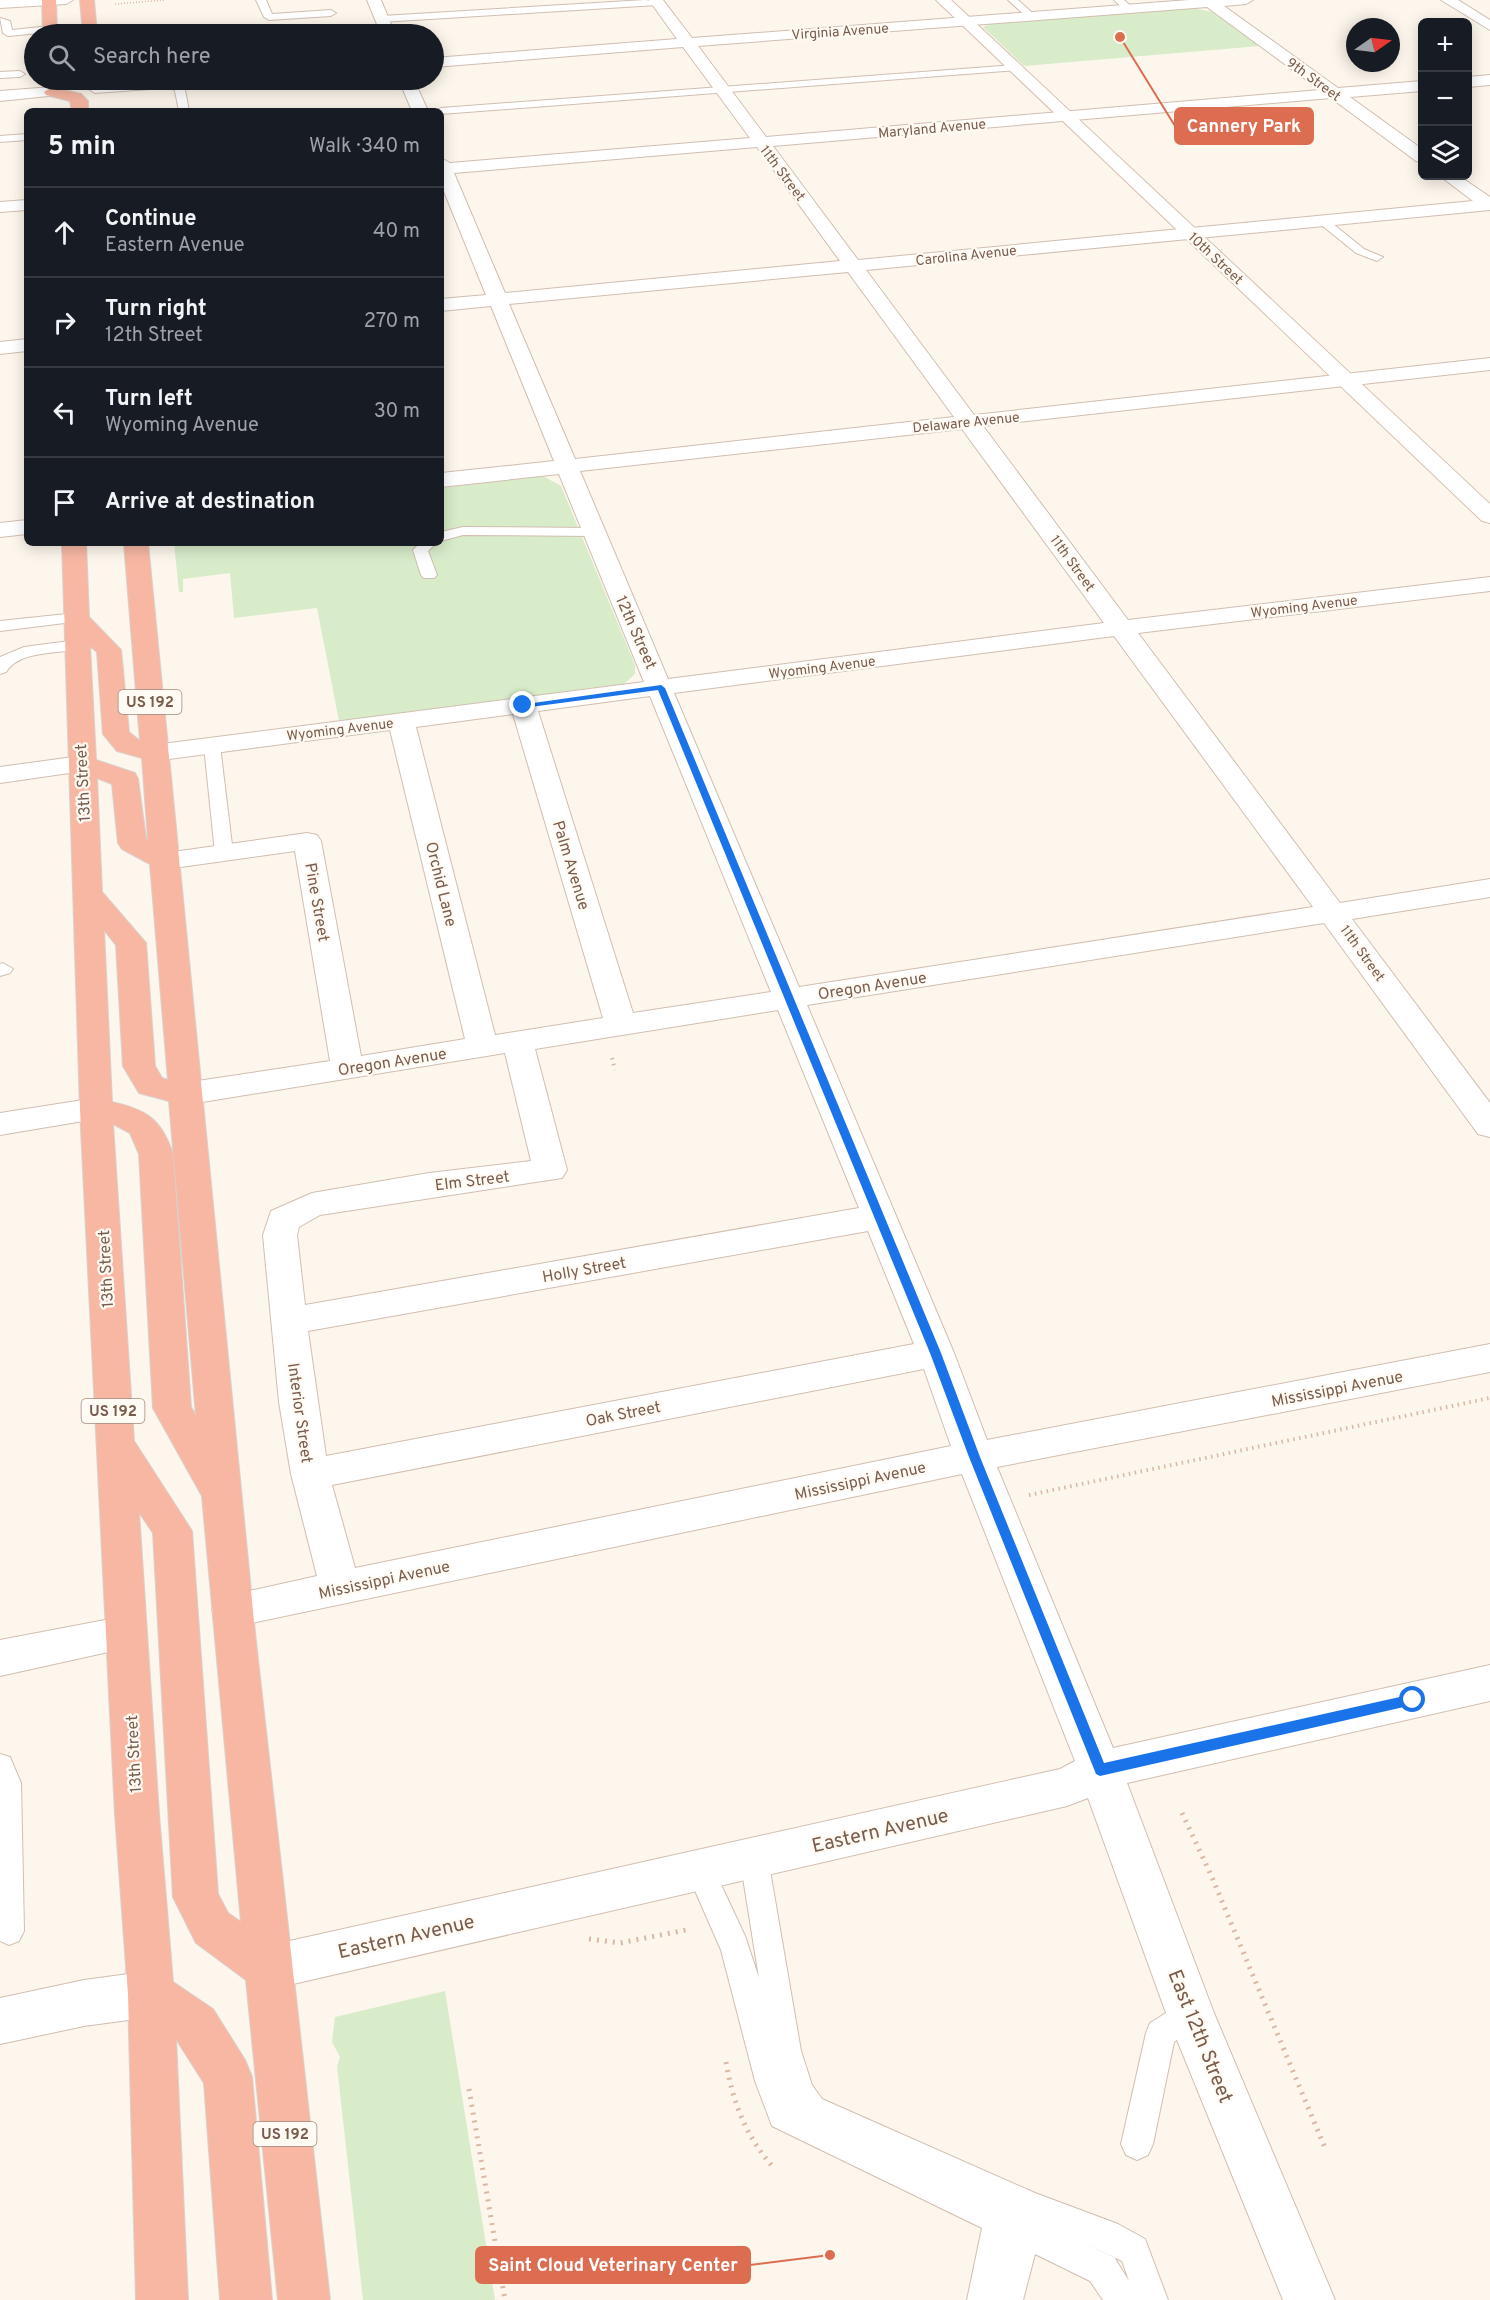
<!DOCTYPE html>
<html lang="en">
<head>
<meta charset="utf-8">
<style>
  :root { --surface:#171b24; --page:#242831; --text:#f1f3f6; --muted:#9ea1a6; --line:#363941 }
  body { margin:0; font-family:Overpass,sans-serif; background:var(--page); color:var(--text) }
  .controls { position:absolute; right:18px; top:18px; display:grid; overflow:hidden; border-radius:9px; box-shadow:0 3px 15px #0003 }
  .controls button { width:54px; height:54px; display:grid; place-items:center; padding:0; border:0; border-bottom:2px solid var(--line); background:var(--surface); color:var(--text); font:30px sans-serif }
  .compass { position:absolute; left:1346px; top:18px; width:54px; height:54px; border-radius:50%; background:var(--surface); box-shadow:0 3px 15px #0003; rotate:76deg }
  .stop { position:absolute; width:18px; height:18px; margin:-14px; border:4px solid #1a73e8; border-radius:50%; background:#fff }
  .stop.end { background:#1a73e8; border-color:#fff; box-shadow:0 2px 6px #0008 }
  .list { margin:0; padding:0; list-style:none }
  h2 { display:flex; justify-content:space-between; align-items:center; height:78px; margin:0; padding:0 24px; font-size:26px }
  h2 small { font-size:20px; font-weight:400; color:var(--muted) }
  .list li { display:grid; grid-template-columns:39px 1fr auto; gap:18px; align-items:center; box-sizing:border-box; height:90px; padding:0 24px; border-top:2px solid var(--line) }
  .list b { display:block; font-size:22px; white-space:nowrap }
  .list p { margin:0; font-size:20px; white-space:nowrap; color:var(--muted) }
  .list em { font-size:20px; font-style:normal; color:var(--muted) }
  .icon { flex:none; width:33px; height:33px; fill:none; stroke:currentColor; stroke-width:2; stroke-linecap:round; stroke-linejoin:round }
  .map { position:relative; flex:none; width:1490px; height:2300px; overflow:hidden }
  .search { position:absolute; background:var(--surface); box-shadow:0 3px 15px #0003; left:24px; top:24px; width:420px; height:66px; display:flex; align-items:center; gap:15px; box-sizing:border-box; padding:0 21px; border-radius:33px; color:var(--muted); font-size:22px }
  .panel { position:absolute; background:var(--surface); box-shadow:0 3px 15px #0003; left:24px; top:108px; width:420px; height:438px; border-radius:9px }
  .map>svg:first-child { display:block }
  .green { fill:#d8ecc9 }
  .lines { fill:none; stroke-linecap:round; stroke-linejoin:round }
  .lane-casing { stroke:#d1beb0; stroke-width:2 }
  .street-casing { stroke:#d1beb0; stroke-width:2 }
  .secondary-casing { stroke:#d6c0b0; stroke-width:2 }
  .highway-casing { stroke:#dad1cd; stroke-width:2 }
  .path-far2 { stroke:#d9b8a5; stroke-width:1.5; stroke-dasharray:1 2; stroke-linecap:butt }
  .path-far1 { stroke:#d9b8a5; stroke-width:4; stroke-dasharray:1.5 4.5; stroke-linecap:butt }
  .path { stroke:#d9b8a5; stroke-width:5; stroke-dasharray:2 6; stroke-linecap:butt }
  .lane { fill:#fff; fill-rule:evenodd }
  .street { fill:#fff; fill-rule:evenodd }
  .secondary { fill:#fff; fill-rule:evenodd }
  .highway { fill:#f7b7a3; fill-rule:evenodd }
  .route { fill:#1a73e8 }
  .labels { text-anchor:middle; stroke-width:4.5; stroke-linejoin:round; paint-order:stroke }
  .far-street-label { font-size:14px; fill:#7a5c4d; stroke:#fffaf3 }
  .shield { fill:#fffaf3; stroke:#a28b7f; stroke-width:1.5 }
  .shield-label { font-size:15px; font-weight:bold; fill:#7a5c4d }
  .street-label { font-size:16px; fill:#7a5c4d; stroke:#fffaf3 }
  .near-street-label { font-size:20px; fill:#7a5c4d; stroke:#fffaf3 }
  .leader { fill:none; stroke:#dc6d51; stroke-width:2 }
  .callout-dot { fill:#dc6d51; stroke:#fffaf3; stroke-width:2 }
  .callout { fill:#dc6d51; stroke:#dc6d51; stroke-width:2 }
  .callout-label { font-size:18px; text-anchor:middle; font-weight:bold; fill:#fff }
</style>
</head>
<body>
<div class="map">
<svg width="1490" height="2300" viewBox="0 0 1490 2300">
  <rect width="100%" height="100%" fill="#fdf6ec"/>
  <g class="green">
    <polygon points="1189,7 1212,12 1260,46 1024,66 983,27 995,22"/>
    <polygon points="543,476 561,486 635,665 635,674 624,684 339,721 317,608 234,618 230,573 183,579 183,592 179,592 174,543 441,543 441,488"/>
    <polygon points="445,1991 495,2300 363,2300 337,2066 340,2057 332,2042 335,2017"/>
  </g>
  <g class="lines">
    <defs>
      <g id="lane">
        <polygon points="256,0 266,0 272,14 331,10 336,13 331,16 269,20 264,17"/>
        <polygon points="645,0 662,2 657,5 382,22 377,19 382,16"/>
        <polygon points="1008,0 1018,0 1037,17 1029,19"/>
        <polygon points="1114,0 1124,0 1134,9 1126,11"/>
        <polygon points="0,18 10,21 12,30 50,26 55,29 50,32 8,36 3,33"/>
        <polygon points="230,27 236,34 157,34 162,31"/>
        <polygon points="1015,65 1020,68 1018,70 441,114 441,111 436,111 441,108"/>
        <polygon points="0,72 20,71 25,74 20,77 0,78"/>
        <polygon points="170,80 176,80 185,90 189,111 179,111 175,91 167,82"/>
        <polygon points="27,134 27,140 0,142 0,136"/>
        <polygon points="1319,219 1327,219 1364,249 1383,257 1377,261 1356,253 1319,223"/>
        <polygon points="463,527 593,528 600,532 593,536 463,535 441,541 441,532"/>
        <polygon points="420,543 436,543 428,551 437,575 434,578 424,578 421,575 413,550"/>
        <polygon points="76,613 84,618 81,621 0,631 0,621"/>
        <path d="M 77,640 L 83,642 L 85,645 L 83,648 C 58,655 21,649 6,672 L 0,674 L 0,657 L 24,647 Z"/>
        <polygon points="212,741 220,746 233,853 224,858 215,853 204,746"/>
        <polygon points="3,963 13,969 10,973 0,976 0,964"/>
        <polygon points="0,1754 10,1757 21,1783 24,1931 19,1941 9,1945 0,1941"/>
        <path d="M 754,1846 L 764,1850 L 768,1859 L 801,2051 L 812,2085 L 822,2099 L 1035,2193 L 1118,2224 L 1145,2239 L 1168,2300 L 1103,2300 L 1090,2281 L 1035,2254 L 1023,2300 L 967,2300 L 982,2228 L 772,2126 L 755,2081 L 721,1950 L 686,1870 L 690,1861 L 700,1857 L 710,1861 L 745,1936 L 759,1978 L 740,1859 L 744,1850 ZM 1081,2242 L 1122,2261 L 1129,2281 L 1114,2257 Z"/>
        <polygon points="1190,1998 1201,2003 1205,2013 1201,2023 1174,2042 1153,2144 1148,2155 1137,2160 1126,2155 1121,2144 1146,2033 1150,2023"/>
      </g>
      <g id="street">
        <polygon points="367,0 381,0 395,34 381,34"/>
        <path d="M 649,0 L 663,0 L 692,38 L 1189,0 L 1253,0 L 1246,4 L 1224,6 L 1338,88 L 1422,81 L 1422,91 L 1350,97 L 1422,149 L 1422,162 L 1416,161 L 1331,98 L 773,146 L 858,260 L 1473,201 L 1440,176 L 1459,176 L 1490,197 L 1490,210 L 866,270 L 974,415 L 1490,358 L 1490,370 L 983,426 L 1128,620 L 1490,577 L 1490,591 L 1138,633 L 1340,903 L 1490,879 L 1490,897 L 1352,919 L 1490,1103 L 1490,1137 L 1478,1134 L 1324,923 L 807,1005 L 954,1353 L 987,1440 L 1490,1344 L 1490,1372 L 997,1467 L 1113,1748 L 1490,1665 L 1490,1701 L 1127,1783 L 1214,2013 L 1335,2300 L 1283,2300 L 1166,2013 L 1088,1798 L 1067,1806 L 267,1990 L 251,1984 L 244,1968 L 251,1952 L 267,1946 L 1060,1769 L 1075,1761 L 962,1474 L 232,1627 L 218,1622 L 212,1610 L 218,1598 L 317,1576 L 291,1474 L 279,1402 L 263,1235 L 271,1211 L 312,1193 L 429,1173 L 531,1161 L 505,1053 L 184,1105 L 173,1102 L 168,1094 L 173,1086 L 184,1083 L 330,1061 L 295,851 L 166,869 L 156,867 L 152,861 L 156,855 L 166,853 L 307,833 L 317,835 L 321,841 L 361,1056 L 465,1039 L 390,730 L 154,761 L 145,759 L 141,753 L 145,747 L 154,745 L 644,682 L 559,474 L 441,487 L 441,473 L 554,461 L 491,306 L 441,311 L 441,299 L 486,295 L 441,184 L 441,158 L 450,163 L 750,138 L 683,47 L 434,67 L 434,58 L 677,39 ZM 1207,7 L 1320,90 L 766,137 L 698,46 ZM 757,147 L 840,261 L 505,293 L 454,173 ZM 848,272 L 954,417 L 575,459 L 509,304 ZM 962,429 L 1104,623 L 668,679 L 580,471 ZM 1114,636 L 1313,907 L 799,987 L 674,693 ZM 650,696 L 771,992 L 633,1013 L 538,711 ZM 513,714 L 603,1018 L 495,1035 L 416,727 ZM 778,1010 L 859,1208 L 305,1305 L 297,1235 L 299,1227 L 320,1215 L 562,1178 L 567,1170 L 535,1049 ZM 868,1231 L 914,1344 L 326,1456 L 308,1331 ZM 924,1369 L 951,1446 L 355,1568 L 332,1485 Z"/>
        <polygon points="1441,0 1458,0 1490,20 1490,30"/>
        <polygon points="1490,75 1490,85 1468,87 1468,77"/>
        <polygon points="147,80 213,80 205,85 95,93 87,88 95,83"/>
        <polygon points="399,80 414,80 428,111 412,111"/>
        <polygon points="52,87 58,89 60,92 58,95 0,101 0,91"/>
        <polygon points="27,200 27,210 0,212 0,202"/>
        <polygon points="27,339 27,351 0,354 0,342"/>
        <polygon points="27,520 27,534 0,537 0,523"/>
        <polygon points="81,756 90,758 94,764 90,770 0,783 0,767"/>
        <polygon points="96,1098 107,1101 112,1109 107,1117 0,1135 0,1113"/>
        <polygon points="126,1616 140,1621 146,1633 140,1645 0,1676 0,1640"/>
        <polygon points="151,1971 168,1978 174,1994 168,2010 151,2017 84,2026 0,2044 0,1998 84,1980"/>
      </g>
      <g id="secondary">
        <polygon points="0,0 73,0 66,4 0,8"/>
        <polygon points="936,0 951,0 1490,504 1490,523 1482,521"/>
      </g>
      <g id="highway">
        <polygon points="42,0 56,0 57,34 43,34"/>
        <polygon points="80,0 94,0 97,34 83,34"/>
        <polygon points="52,87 81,94 88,101 88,111 72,111 70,101 46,95 44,92"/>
        <path d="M 62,543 L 86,543 L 89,617 L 121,650 L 129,732 L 140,741 L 124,543 L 148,543 L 256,1642 L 330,2300 L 278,2300 L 246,1980 L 196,1943 L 173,1897 L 153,1533 L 139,1512 L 159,1814 L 173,1982 L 213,2009 L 245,2060 L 252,2077 L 272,2300 L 220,2300 L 204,2083 L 176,2039 L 188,2300 L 136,2300 L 128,1994 L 115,1814 L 80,1109 ZM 90,646 L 97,652 L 103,734 L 117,751 L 142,758 L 148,840 L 146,839 L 138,779 L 135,773 L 96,760 ZM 97,778 L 112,784 L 118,843 L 122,849 L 150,864 L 168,1080 L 162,1078 L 155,1066 L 146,943 L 102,892 ZM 104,930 L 116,945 L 123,1066 L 139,1093 L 169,1101 L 196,1416 L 191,1407 L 173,1154 C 161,1119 147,1110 112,1102 ZM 113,1124 L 130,1133 L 139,1154 L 153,1408 L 202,1496 L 241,1922 L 228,1913 L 218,1894 L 192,1531 L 134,1441 Z"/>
      </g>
    </defs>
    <use href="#lane" class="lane-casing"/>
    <use href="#street" class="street-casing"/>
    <use href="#secondary" class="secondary-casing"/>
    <use href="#highway" class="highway-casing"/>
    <polyline class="path-far2" points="115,4 165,0"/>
    <g class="path-far1">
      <polyline points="612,1058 615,1070"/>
      <polyline points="1029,1495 1490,1398"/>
    </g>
    <g class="path">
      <polyline points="1182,1813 1211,1875 1325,2148"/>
      <polyline points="589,1939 620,1943 691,1929"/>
      <path d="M 726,2062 C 733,2103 745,2134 772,2166"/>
      <polyline points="469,2089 505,2300"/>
    </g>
    <use href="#lane" class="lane"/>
    <use href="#street" class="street"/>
    <use href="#secondary" class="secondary"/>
    <use href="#highway" class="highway"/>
  </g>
  <polygon class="route" points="661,685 665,688 941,1353 980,1457 1104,1763 1413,1694 1417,1696 1417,1704 1100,1776 1096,1774 969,1457 930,1353 658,690 523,708 519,705"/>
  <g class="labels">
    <g class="far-street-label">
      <text transform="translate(840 31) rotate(-4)" y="5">Virginia Avenue</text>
      <text transform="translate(1314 79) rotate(36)" y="5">9th Street</text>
      <text transform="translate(932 128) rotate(-5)" y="5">Maryland Avenue</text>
      <text transform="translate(783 173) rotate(53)" y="5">11th Street</text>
      <text transform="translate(966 255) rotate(-6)" y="5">Carolina Avenue</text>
      <text transform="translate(1216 258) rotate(43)" y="5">10th Street</text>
      <text transform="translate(966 422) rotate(-6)" y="5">Delaware Avenue</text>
      <text transform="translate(1073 563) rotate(54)" y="5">11th Street</text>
      <text transform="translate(1304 606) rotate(-7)" y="5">Wyoming Avenue</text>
      <text transform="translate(822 667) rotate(-7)" y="5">Wyoming Avenue</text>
      <text transform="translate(340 729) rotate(-7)" y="5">Wyoming Avenue</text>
      <text transform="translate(1363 953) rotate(54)" y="5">11th Street</text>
    </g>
    <g class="shield">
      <rect x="118.5" y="690" width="63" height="24" rx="4.5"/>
      <rect x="81.5" y="1399" width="63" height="24" rx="4.5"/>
      <rect x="253.5" y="2122" width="63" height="24" rx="4.5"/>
    </g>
    <g class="shield-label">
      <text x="150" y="707">US 192</text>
      <text x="113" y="1416">US 192</text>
      <text x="285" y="2139">US 192</text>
    </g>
    <g class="street-label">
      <text transform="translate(637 632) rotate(66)" y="6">12th Street</text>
      <text transform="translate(82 783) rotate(-93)" y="6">13th Street</text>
      <text transform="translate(572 865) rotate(73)" y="6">Palm Avenue</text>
      <text transform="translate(442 884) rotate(76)" y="6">Orchid Lane</text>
      <text transform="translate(318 902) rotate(80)" y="6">Pine Street</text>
      <text transform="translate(872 985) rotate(-9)" y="6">Oregon Avenue</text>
      <text transform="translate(392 1061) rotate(-9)" y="6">Oregon Avenue</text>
      <text transform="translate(472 1180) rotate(-7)" y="6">Elm Street</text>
      <text transform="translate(105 1269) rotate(-93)" y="6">13th Street</text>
      <text transform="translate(584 1269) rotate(-10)" y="6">Holly Street</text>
      <text transform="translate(1337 1388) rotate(-11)" y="6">Mississippi Avenue</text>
      <text transform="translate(301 1413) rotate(82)" y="6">Interior Street</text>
      <text transform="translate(623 1413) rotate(-11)" y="6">Oak Street</text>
      <text transform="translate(860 1480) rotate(-12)" y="6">Mississippi Avenue</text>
      <text transform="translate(384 1579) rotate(-12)" y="6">Mississippi Avenue</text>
      <text transform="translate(133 1754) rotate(-93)" y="6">13th Street</text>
    </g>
    <g class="near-street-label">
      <text transform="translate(880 1830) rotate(-13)" y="7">Eastern Avenue</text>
      <text transform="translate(406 1936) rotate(-13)" y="7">Eastern Avenue</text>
      <text transform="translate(1201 2036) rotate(68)" y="7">East 12th Street</text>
    </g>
  </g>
  <path class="leader" d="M1120 37L1175 126M830 2255L750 2265"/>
  <g class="callout-dot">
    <circle cx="1120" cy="37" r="6"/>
    <circle cx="830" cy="2255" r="6"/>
  </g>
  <g class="callout">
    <rect x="1175" y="108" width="138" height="36" rx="6"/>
    <rect x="476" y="2247" width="274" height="36" rx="6"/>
  </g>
  <g class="callout-label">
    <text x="1244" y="132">Cannery Park</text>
    <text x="613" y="2271">Saint Cloud Veterinary Center</text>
  </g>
</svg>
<div class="controls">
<button>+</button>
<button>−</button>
<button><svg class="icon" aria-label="layers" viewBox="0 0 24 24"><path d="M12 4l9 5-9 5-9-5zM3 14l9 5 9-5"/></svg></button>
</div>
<svg class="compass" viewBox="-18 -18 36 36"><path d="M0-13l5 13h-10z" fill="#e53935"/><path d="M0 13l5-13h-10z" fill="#9ea1a6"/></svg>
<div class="stop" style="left:1413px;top:1700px"></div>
<div class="stop end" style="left:523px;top:705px"></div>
<div class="search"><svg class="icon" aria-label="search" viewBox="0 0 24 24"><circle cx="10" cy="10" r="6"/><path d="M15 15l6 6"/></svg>Search here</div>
<section class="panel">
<h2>5 min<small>Walk · 340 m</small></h2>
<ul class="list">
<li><svg class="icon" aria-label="ahead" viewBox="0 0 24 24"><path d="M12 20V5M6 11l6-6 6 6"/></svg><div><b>Continue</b><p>Eastern Avenue</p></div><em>40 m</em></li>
<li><svg class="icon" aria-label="right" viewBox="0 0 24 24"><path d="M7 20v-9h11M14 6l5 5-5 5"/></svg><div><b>Turn right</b><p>12th Street</p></div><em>270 m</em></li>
<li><svg class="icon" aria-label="left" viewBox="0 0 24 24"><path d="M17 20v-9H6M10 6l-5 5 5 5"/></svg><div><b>Turn left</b><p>Wyoming Avenue</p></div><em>30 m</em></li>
<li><svg class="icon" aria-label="arrive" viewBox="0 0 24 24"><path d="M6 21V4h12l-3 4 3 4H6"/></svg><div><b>Arrive at destination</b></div></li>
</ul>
</section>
</div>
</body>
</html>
